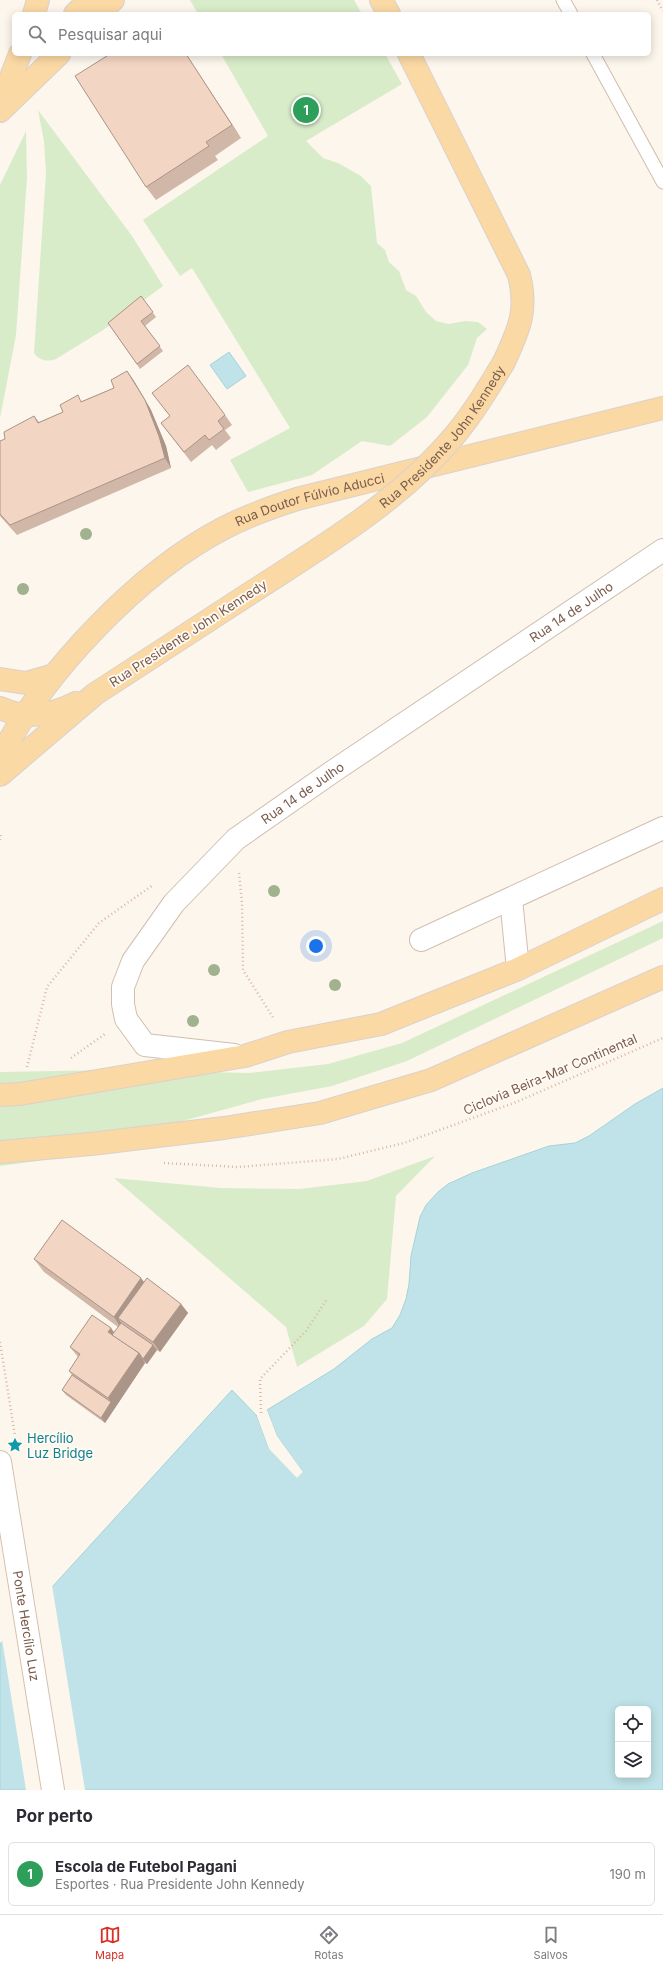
<!DOCTYPE html>
<html lang="pt">
<head>
<meta charset="utf-8">
<style>
  :root { --surface:#fff; --page:#f7f7f7; --text:#2b2b33; --muted:#7c7c81; --line:#e1e1e2; --accent:#d93025 }
  body { margin:0; font-family:Inter,sans-serif; background:var(--page); color:var(--text) }
  .controls { position:absolute; right:12px; bottom:12px; display:grid; overflow:hidden; border-radius:6px; box-shadow:0 2px 10px #0003 }
  .controls button { width:36px; height:36px; display:grid; place-items:center; padding:0; border:0; border-bottom:1px solid var(--line); background:var(--surface); color:var(--text); font:20px sans-serif }
  .you { position:absolute; left:316px; top:946px; width:14px; height:14px; margin:-10px; border:3px solid #fff; border-radius:50%; background:#1a73e8; box-shadow:0 0 0 6px #1a73e833 }
  .badge { display:grid; place-items:center; width:26px; height:26px; border-radius:50%; background:var(--accent); color:#fff; font-size:13px; font-weight:700 }
  .pin { position:absolute; translate:-50% -50%; border:2px solid #fff; box-shadow:0 1px 4px #0006 }
  .list { margin:0; padding:0; list-style:none }
  h2 { display:flex; justify-content:space-between; align-items:center; height:52px; margin:0; padding:0 16px; font-size:17px }
  h2 small { font-size:13px; font-weight:400; color:var(--muted) }
  .list li { display:grid; grid-template-columns:26px 1fr auto; gap:12px; align-items:center; box-sizing:border-box; height:64px; margin:0 8px 8px; padding:0 8px; border:1px solid var(--line); border-radius:6px }
  .list b { display:block; font-size:15px; white-space:nowrap }
  .list p { margin:0; font-size:13px; white-space:nowrap; color:var(--muted) }
  .list em { font-size:13px; font-style:normal; color:var(--muted) }
  .icon { flex:none; width:22px; height:22px; fill:none; stroke:currentColor; stroke-width:2; stroke-linecap:round; stroke-linejoin:round }
  .map { position:relative; flex:none; width:663px; height:1790px; overflow:hidden }
  .search { position:absolute; background:var(--surface); box-shadow:0 2px 10px #0003; left:12px; right:12px; top:12px; height:44px; display:flex; align-items:center; gap:10px; box-sizing:border-box; padding:0 14px; border-radius:6px; color:var(--muted); font-size:15px }
  .sheet { height:124px; background:var(--surface) }
  nav { display:flex; justify-content:space-around; align-items:center; box-sizing:border-box; height:56px; border-top:1px solid var(--line); background:var(--surface); font-size:11px; color:var(--muted) }
  nav a { display:grid; justify-items:center; gap:2px }
  nav .on { color:var(--accent) }
  .map>svg:first-child { display:block }
  .green { fill:#d8ecc9 }
  .water { fill:#bfe3e8; stroke:#a5d3da; fill-rule:evenodd }
  .pier { fill:#fdf6ec }
  .lines { fill:none; stroke-linecap:round; stroke-linejoin:round }
  .lane-casing { stroke:#d1beb0; stroke-width:15 }
  .street-casing { stroke:#d1beb0; stroke-width:24 }
  .secondary-casing { stroke:#d6c0b0; stroke-width:24 }
  .primary-casing { stroke:#dad1cd; stroke-width:24 }
  .path { stroke:#d9b8a5; stroke-width:2.5; stroke-dasharray:1 3; stroke-linecap:butt }
  .lane { stroke:#fff; stroke-width:13 }
  .street { stroke:#fff; stroke-width:22 }
  .secondary { stroke:#fff; stroke-width:22 }
  .primary { stroke:#fbd9a5; stroke-width:22 }
  .primary-bridge-casing { stroke:#dad1cd; stroke-width:24; stroke-linecap:butt }
  .primary-bridge { stroke:#fbd9a5; stroke-width:22 }
  .tree { fill:#a0b28e }
  .wall { fill:#d1b7a8 }
  .shaded-wall { fill:#aa9588 }
  .building { fill:#f3d5c3; stroke:#aa9588 }
  .labels { text-anchor:middle; stroke-width:3.5; stroke-linejoin:round; paint-order:stroke }
  .street-label { font-size:13px; fill:#7a5c4d; stroke:#fffaf3 }
  .culture-label { font-size:13px; fill:#0d838f; stroke:#fffaf3; text-anchor:start }
</style>
</head>
<body>
<div class="map">
<svg width="663" height="1790" viewBox="0 0 663 1790">
  <rect width="100%" height="100%" fill="#fdf6ec"/>
  <g class="green">
    <polygon points="190,0 354,0 362,14 198,14"/>
    <polygon points="221,54 385,54 402,84 306,141 323,158 338,163 361,176 371,186 377,243 385,250 389,262 399,271 406,290 416,296 426,312 436,321 449,324 465,321 478,322 487,329 477,338 468,365 427,417 390,446 362,441 312,475 248,492 230,460 290,428 192,268 180,276 143,220 268,136"/>
    <path d="M 38,110 L 132,236 L 163,286 L 103,330 L 56,359 C 47,362 40,361 34,353 L 46,173 L 44,141 Z"/>
    <polygon points="26,131 27,178 16,335 0,418 0,185"/>
    <polygon points="663,921 663,938 407,1061 332,1086 262,1099 38,1161 0,1166 0,1072 113,1070 250,1073 328,1064 402,1043"/>
    <polygon points="435,1156 396,1196 387,1299 364,1326 297,1367 286,1327 114,1178 220,1188 299,1189 367,1181"/>
  </g>
  <g class="water">
    <polygon points="229,352 246,376 227,389 210,365"/>
    <path d="M 663,1088 L 663,1790 L 0,1790 L 0,1644 L 232,1390 L 257,1416 L 269,1449 L 298,1477 L 303,1472 L 277,1436 L 267,1410 L 334,1369 L 372,1339 L 392,1328 L 400,1315 L 406,1299 L 409,1284 L 411,1256 L 420,1217 L 426,1205 L 438,1192 L 448,1184 L 472,1173 L 549,1146 L 575,1143 L 589,1136 L 635,1104 ZM 618,1709 L 648,1709 L 648,1775 L 618,1775 Z"/>
  </g>
  <g class="pier">
    <polygon points="267,1410 277,1436 303,1472 297,1478 269,1449 257,1416 259,1414 270,1448 297,1475 301,1472 275,1437 265,1411"/>
    <polygon points="52,1585 85,1790 26,1790 2,1639"/>
  </g>
  <g class="lines">
    <defs>
      <g id="lane">
        <polyline points="563,0 571,14"/>
        <polyline points="593,54 663,182"/>
      </g>
      <g id="street">
        <polyline points="511,899 518,969"/>
        <polyline points="421,940 663,828"/>
        <path id="s1" d="M 234,1055 L 145,1045 L 126,1019 L 123,1004 L 123,987 L 133,961 L 174,903 L 236,839 L 335,770 L 663,550"/>
      </g>
      <g id="secondary">
        <path id="s2" d="M 0,1462 L 53,1790"/>
      </g>
      <g id="primary">
        <polyline points="381,0 389,14"/>
        <polyline points="34,14 38,0"/>
        <polyline points="75,14 89,0"/>
        <polyline points="99,14 113,0"/>
        <path d="M 409,54 L 519,275 C 528,311 519,329 504,362"/>
        <polyline points="0,105 20,54"/>
        <polyline points="0,111 59,54"/>
        <polyline points="0,679 26,683 54,675"/>
        <path d="M 0,708 C 26,720 51,716 76,703"/>
        <path id="s3" d="M 0,758 C 43,673 139,572 224,528 C 247,516 272,507 297,499 L 663,408"/>
        <polyline points="0,775 95,694 252,592"/>
        <polyline points="0,1095 20,1094 245,1056 288,1042 381,1024 518,969 663,899"/>
        <polyline points="0,1152 91,1144 224,1128 320,1113 431,1080 663,977"/>
      </g>
    </defs>
    <use href="#lane" class="lane-casing"/>
    <use href="#street" class="street-casing"/>
    <use href="#secondary" class="secondary-casing"/>
    <use href="#primary" class="primary-casing"/>
    <g class="path">
      <polyline points="657,0 663,11"/>
      <polyline points="0,840 1,833"/>
      <polyline points="239,873 242,903 243,970 274,1019"/>
      <polyline points="71,1058 105,1034"/>
      <polyline points="27,1067 47,987 99,923 153,885"/>
      <polyline points="164,1163 238,1167 338,1159 404,1143 514,1103 663,1038"/>
      <polyline points="0,1342 16,1442"/>
      <polyline points="261,1413 260,1379 306,1331 327,1299"/>
    </g>
    <use href="#lane" class="lane"/>
    <use href="#street" class="street"/>
    <use href="#secondary" class="secondary"/>
    <use href="#primary" class="primary"/>
    <defs>
      <g id="primary-bridge">
        <path id="s4" d="M 252,592 C 323,546 400,501 455,435 C 474,412 489,387 504,362"/>
      </g>
    </defs>
    <use href="#primary-bridge" class="primary-bridge-casing"/>
    <use href="#primary-bridge" class="primary-bridge"/>
  </g>
  <g class="tree">
    <circle cx="86" cy="534" r="6"/>
    <circle cx="23" cy="589" r="6"/>
    <circle cx="274" cy="891" r="6"/>
    <circle cx="214" cy="970" r="6"/>
    <circle cx="335" cy="985" r="6"/>
    <circle cx="193" cy="1021" r="6"/>
  </g>
  <g class="wall">
    <polygon points="110,54 186,54 241,138 215,156 218,160 156,200 146,187"/>
    <polygon points="141,296 156,317 145,326 163,351 140,369 108,323"/>
    <polygon points="127,371 134,381 151,410 166,446 171,468 17,535 0,516 0,441 5,439 34,416 39,422 63,412 82,401 114,388"/>
    <polygon points="152,393 225,415 232,425 225,430 231,438 216,450 212,445 191,462 161,423 170,416"/>
    <polygon points="34,1259 144,1282 181,1304 188,1313 160,1352 157,1350 147,1364 145,1363 105,1423 66,1395 62,1390 72,1375 69,1371 78,1357 70,1347 111,1328 114,1333 118,1327 44,1272"/>
  </g>
  <g class="shaded-wall">
    <polygon points="186,54 241,138 232,125"/>
    <polygon points="127,371 134,381 151,410 166,446 171,468 165,458"/>
    <polygon points="141,1278 151,1291 118,1318 125,1328 123,1331 114,1317"/>
    <polygon points="181,1304 188,1313 160,1352 153,1342"/>
    <polygon points="111,1328 118,1338 116,1340 108,1332"/>
    <polygon points="153,1345 157,1350 147,1364 143,1359"/>
    <polygon points="139,1353 145,1363 105,1423 101,1418 111,1402 108,1398"/>
  </g>
  <g class="building">
    <polygon points="110,54 186,54 232,125 206,142 209,146 146,187 75,76"/>
    <polygon points="141,296 153,312 141,321 160,346 137,364 108,323"/>
    <polygon points="188,365 225,415 218,421 224,429 209,440 205,435 184,452 161,423 170,416 152,393"/>
    <polygon points="127,371 145,400 159,436 165,458 10,525 0,514 0,441 5,439 4,432 34,416 38,423 63,412 60,405 78,395 81,402 114,388 111,380"/>
    <polygon points="62,1220 141,1278 114,1317 34,1259"/>
    <polygon points="147,1278 181,1304 153,1342 118,1318"/>
    <polygon points="92,1315 111,1328 108,1332 139,1353 108,1398 69,1371 80,1354 70,1347"/>
    <polygon points="121,1323 153,1345 143,1359 139,1353 112,1335"/>
    <polygon points="72,1375 111,1402 101,1418 62,1390"/>
  </g>
  <defs>
    <symbol id="sight-bare" viewBox="-9 -9 18 18"><path d="M0-6L1.8-2.2L6-1.7L2.9 1.2L3.7 5.4L0 3.3L-3.7 5.4L-2.9 1.2L-6-1.7L-1.8-2.2Z" fill="#0f9aa8" stroke="#fffaf3" stroke-width="2.5" paint-order="stroke"/></symbol>
  </defs>
  <g fill-rule="evenodd">
    <use href="#sight-bare" x="4" y="1434" width="22" height="22"/>
  </g>
  <g class="labels">
    <g class="street-label">
      <text dy="5" stroke="none"><textPath href="#s4" startOffset="248">Rua Presidente John Kennedy</textPath></text>
      <text dy="5" stroke="none"><textPath href="#s3" startOffset="416">Rua Doutor Fúlvio Aducci</textPath></text>
      <text dy="5" stroke="none"><textPath href="#s1" startOffset="747">Rua 14 de Julho</textPath></text>
      <text transform="translate(188 633) rotate(-33)" y="5">Rua Presidente John Kennedy</text>
      <text dy="5" stroke="none"><textPath href="#s1" startOffset="423">Rua 14 de Julho</textPath></text>
      <text transform="translate(550 1074) rotate(-23)" y="5">Ciclovia Beira-Mar Continental</text>
      <text dy="5" stroke="none"><textPath href="#s2" startOffset="166">Ponte Hercílio Luz</textPath></text>
    </g>
    <g class="culture-label">
      <text x="27" y="1443">Hercílio<tspan x="27" dy="15">Luz Bridge</tspan></text>
    </g>
  </g>
</svg>
<div class="controls">
<button><svg class="icon" aria-label="locate" viewBox="0 0 24 24"><circle cx="12" cy="12" r="6"/><path d="M12 2v4M12 18v4M2 12h4M18 12h4"/></svg></button>
<button><svg class="icon" aria-label="layers" viewBox="0 0 24 24"><path d="M12 4l9 5-9 5-9-5zM3 14l9 5 9-5"/></svg></button>
</div>
<div class="you"></div>
<div class="pin badge" style="left:306px;top:110px;background:#2e9e5b">1</div>
<div class="search"><svg class="icon" aria-label="search" viewBox="0 0 24 24"><circle cx="10" cy="10" r="6"/><path d="M15 15l6 6"/></svg>Pesquisar aqui</div>
</div>
<section class="sheet">
<h2>Por perto<small></small></h2>
<ul class="list">
<li><span class="badge" style="background:#2e9e5b">1</span><div><b>Escola de Futebol Pagani</b><p>Esportes · Rua Presidente John Kennedy</p></div><em>190 m</em></li>
</ul>
</section>
<nav>
<a class="on"><svg class="icon" aria-label="map" viewBox="0 0 24 24"><path d="M3 6l6-2 6 2 6-2v14l-6 2-6-2-6 2zM9 4v14M15 6v14"/></svg>Mapa</a>
<a><svg class="icon" aria-label="directions" viewBox="0 0 24 24"><path d="M12 3l9 9-9 9-9-9zM9 14v-3h6M13 9l2 2-2 2"/></svg>Rotas</a>
<a><svg class="icon" aria-label="saved" viewBox="0 0 24 24"><path d="M7 4h10v16l-5-4-5 4z"/></svg>Salvos</a>
</nav>
</body>
</html>
